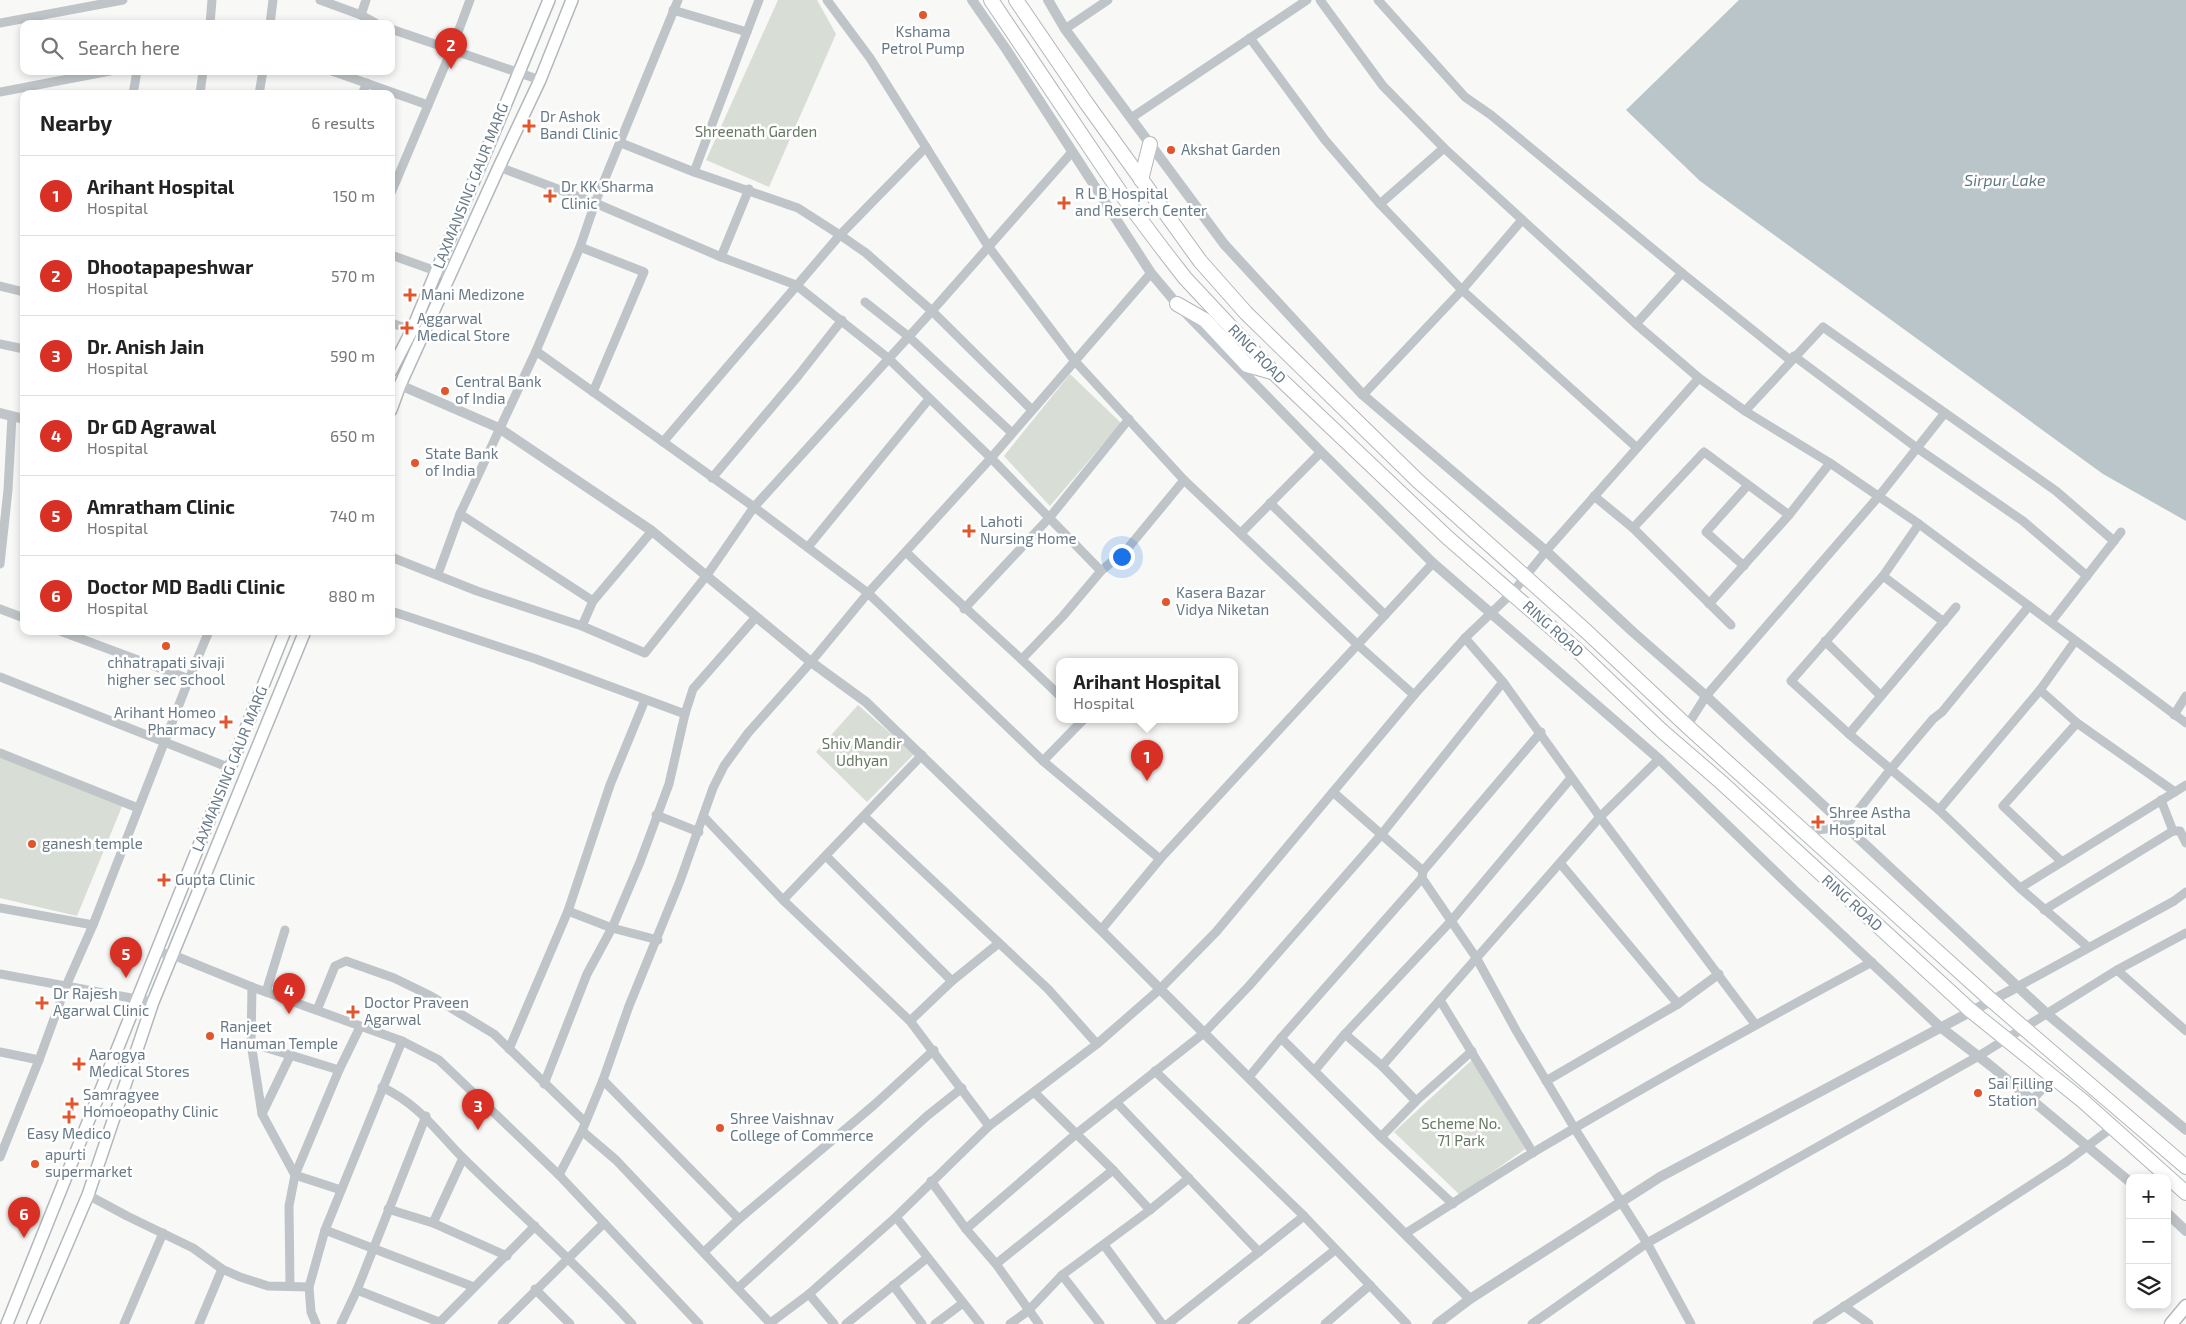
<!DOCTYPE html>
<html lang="en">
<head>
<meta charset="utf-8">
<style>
  :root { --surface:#fff; --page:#f2f2f2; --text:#222; --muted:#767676; --line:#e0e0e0; --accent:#d93025 }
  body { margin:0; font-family:"Exo 2",sans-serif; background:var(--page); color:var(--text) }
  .controls { position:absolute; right:15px; bottom:15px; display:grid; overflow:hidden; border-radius:10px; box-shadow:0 2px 8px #0003 }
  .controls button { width:45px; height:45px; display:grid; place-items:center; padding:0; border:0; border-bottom:1px solid var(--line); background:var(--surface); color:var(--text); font:25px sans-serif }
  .you { position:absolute; left:1121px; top:556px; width:18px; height:18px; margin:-12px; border:4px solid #fff; border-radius:50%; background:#1a73e8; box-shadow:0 0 0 8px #1a73e833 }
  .badge { display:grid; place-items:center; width:32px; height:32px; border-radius:50%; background:var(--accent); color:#fff; font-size:16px; font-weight:700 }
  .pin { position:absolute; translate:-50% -41px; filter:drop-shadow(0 1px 2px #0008) }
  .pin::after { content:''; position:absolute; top:26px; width:18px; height:15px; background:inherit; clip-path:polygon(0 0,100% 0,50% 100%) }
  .popup { position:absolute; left:1056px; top:658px; width:182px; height:65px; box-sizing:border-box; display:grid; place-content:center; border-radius:10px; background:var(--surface); filter:drop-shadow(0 1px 4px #0005); font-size:16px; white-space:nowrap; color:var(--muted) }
  .popup b { font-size:19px; color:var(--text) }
  .popup::after { content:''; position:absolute; left:50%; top:100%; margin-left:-10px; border:10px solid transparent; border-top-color:var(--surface) }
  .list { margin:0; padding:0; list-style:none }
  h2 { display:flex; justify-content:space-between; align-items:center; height:65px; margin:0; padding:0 20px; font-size:21px }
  h2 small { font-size:16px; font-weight:400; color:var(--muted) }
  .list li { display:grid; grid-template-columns:32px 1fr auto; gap:15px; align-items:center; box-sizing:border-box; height:80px; padding:0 20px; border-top:1px solid var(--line) }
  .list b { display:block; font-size:19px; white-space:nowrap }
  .list p { margin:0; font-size:16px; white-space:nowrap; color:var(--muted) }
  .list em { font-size:16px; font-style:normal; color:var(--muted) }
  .icon { flex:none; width:28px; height:28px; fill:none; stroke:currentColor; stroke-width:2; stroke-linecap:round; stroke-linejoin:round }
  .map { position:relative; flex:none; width:2186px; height:1324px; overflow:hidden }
  .search { position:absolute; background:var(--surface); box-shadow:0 2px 8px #0003; left:20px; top:20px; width:375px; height:55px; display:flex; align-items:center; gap:12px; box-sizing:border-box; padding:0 18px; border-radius:10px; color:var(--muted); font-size:19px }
  .panel { position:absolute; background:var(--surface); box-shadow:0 2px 8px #0003; left:20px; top:90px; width:375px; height:545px; border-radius:10px }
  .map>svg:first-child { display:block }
  .green { fill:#d8ddd5 }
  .water { fill:#b9c5c9 }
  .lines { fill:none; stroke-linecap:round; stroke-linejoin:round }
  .secondary-casing { stroke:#b1b8bc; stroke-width:14 }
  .primary-casing { stroke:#b3b8bc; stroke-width:15 }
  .trunk-casing { stroke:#b2b7bb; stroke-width:16 }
  .minor { stroke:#bfc4c8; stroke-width:9 }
  .tertiary { stroke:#bfc4c8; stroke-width:10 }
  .secondary { stroke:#fff; stroke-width:11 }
  .primary { stroke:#fff; stroke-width:12 }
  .trunk { stroke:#fff; stroke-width:14 }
  .poi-dot { fill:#e1562c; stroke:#fff; stroke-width:2 }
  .labels { text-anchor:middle; stroke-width:5; stroke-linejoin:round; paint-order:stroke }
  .poi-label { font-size:15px; fill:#677986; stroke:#fff; text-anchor:start }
  .park-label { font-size:15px; fill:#667862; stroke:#fff }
  .street-label { font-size:15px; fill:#677986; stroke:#fff }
  .water-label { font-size:16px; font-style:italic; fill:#637a82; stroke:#fff }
</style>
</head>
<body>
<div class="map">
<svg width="2186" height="1324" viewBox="0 0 2186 1324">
  <rect width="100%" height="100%" fill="#f8f8f6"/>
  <g class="green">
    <polygon points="778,0 817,0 836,34 769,187 706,160"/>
    <polygon points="1070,374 1121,423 1050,506 1004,456"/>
    <polygon points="858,705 914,754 867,802 816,752"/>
    <polygon points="0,757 125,799 77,916 0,898"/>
    <polygon points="1472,1060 1525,1149 1460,1195 1394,1132"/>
  </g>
  <polygon class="water" points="1739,0 2186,0 2186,521 2103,474 1700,181 1626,110"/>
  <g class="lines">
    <defs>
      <g id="secondary">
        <polyline points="391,371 412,330 549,0"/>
        <polyline points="391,410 400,385 499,167 540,80 572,0"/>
        <polyline points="7,1324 285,631"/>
        <polyline points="33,1324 88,1195 153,1002 305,631"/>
      </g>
      <polyline id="primary" points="2171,1324 2186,1306"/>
      <g id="trunk">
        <polyline points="991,0 1122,195 1161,247 1185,278 1273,372 1448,538 1576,649 1662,731 1721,782 1970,1010 2083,1101 2186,1193"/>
        <polyline points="1016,0 1087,104 1200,261 1246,313 1418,481 1586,631 1687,726 1990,999 2186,1167"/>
        <polyline points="1141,180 1150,144"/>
        <polyline points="1177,304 1205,320 1247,365 1272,372"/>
      </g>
    </defs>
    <use href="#secondary" class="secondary-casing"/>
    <use href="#primary" class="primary-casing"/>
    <use href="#trunk" class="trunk-casing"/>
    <g class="minor">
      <polyline points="320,0 361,15 377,24"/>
      <polyline points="827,0 870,58 988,246 1074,360 1184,480 1358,645 1414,695"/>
      <polyline points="1320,0 1383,86 1444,148 1636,324 1699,378 1745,411 1830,463 1919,524 2186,723"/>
      <polyline points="1378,0 1465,97 1491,115 1682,273"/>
      <polyline points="673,10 747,32"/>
      <polyline points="361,15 366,0"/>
      <polyline points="0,23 123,0"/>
      <polyline points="210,24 212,0"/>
      <polyline points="270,24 273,0"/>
      <polyline points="391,29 540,80"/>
      <polyline points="1065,29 1108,0"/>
      <polyline points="1250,38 1325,140 1380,204 1462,290 1636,447"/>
      <polyline points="332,71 428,105"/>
      <polyline points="0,92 110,71"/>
      <polyline points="133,94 137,71"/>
      <polyline points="200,94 203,71"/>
      <polyline points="259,94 263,71"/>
      <polyline points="362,94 367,83"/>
      <polyline points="1131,118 1307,0"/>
      <polyline points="621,143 694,172 798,208 840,235 866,253 932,311 1032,410"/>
      <polyline points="499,167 595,203 721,257 796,285 888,358 991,458 1101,571"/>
      <polyline points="694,172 759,0"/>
      <polyline points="391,193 451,51 470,0"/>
      <polyline points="1380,204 1444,148"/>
      <polyline points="580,247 644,272 593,392"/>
      <polyline points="391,255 450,276"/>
      <polyline points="721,257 749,189"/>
      <polyline points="0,286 24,292"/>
      <polyline points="865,302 908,336 1012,433"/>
      <polyline points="391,323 412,330"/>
      <polyline points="1636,324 1682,273 1790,360"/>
      <polyline points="0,344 24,349"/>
      <polyline points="536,351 754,507 868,593 1043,761 1160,859"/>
      <polyline points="1794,356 1917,448 2023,521 2087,576"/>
      <polyline points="1363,395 1462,290 1522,220"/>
      <polyline points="1745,411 1823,327 2056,491 2114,541"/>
      <polyline points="663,442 840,235 926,147"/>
      <polyline points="712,478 798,376 842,320"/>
      <polyline points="1594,496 1633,528 1731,625"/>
      <polyline points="1270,503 1385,615"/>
      <polyline points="460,514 593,601"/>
      <polyline points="1919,524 1883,576 1791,681 1849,734 1939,810 2020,888 2088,947"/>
      <polyline points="1633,528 1704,452 1789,515"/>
      <polyline points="1241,533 1321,452"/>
      <polyline points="808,547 929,399"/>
      <path d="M 906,552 C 956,601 1010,647 1060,696"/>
      <polyline points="391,557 477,591 582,626 645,653 707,575 754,507 932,311 1072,152"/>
      <polyline points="0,564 8,490 12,416"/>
      <polyline points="1744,566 1706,532 1748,485"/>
      <polyline points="438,574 460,514 536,351 580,247 595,203 678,0"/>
      <polyline points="1883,576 1944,622"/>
      <polyline points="1709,604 1789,515 1830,463"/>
      <polyline points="0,609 24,618"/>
      <polyline points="964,609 1050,517 1129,419"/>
      <polyline points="391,611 536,659 685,714"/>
      <polyline points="2051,622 2121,532"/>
      <polyline points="582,626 593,601 652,531"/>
      <polyline points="1465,638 1503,682 1600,817 1755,1024"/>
      <polyline points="1825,641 1880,695"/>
      <polyline points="1022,659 1063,616 1101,571 1128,548 1184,480"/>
      <polyline points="0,677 230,768"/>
      <polyline points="189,679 209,631"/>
      <polyline points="2040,690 2077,723 2175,792"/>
      <polyline points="2174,715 2186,696"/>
      <polyline points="1687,726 1706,696 1879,496 1944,414"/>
      <polyline points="1849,734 1956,607"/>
      <polyline points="0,753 138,808"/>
      <polyline points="1043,761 1083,720"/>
      <polyline points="1333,792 1423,871 1422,878 1477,959 1517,1032 1575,1129 1647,1243 1691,1324"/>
      <polyline points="2161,800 2173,831 2180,831 2186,843"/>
      <polyline points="1939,810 2040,690 2075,641"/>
      <polyline points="656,815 699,832"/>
      <polyline points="864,816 1048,989 1097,1044"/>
      <polyline points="704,817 783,900 910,1021 989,1126"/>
      <polyline points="1806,831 1845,827 1890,770 1933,719 1942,712 2029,606"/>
      <polyline points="826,856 952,981"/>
      <polyline points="2062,862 2003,806 2077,723"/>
      <polyline points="1560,863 1678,1004 1719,974"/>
      <polyline points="1423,871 1541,732"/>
      <polyline points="2020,888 2186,785"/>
      <polyline points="783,900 922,755"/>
      <polyline points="0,908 93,925"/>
      <polyline points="2044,910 2173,831"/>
      <polyline points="568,911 612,928 658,940"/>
      <polyline points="1101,930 1160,859 1433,563"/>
      <polyline points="157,952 173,955 252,987 402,1041 439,1060 559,1175 699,1324"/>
      <polyline points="2117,970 2186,1031"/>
      <polyline points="0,974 153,1002"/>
      <polyline points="252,987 251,1043 262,1114 295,1175 289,1206 290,1286"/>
      <polyline points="2017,987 2174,901 2186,892"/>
      <polyline points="266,992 285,930"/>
      <polyline points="1440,1000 1533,1153"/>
      <polyline points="317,1010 335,966 346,961 394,978 431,996 494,1034 585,1122"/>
      <polyline points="910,1021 952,981 999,943"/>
      <polyline points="1345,1034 1382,1066 1416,1101"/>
      <polyline points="1281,1038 1381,1137 1453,1204"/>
      <polyline points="251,1043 339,1070"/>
      <polyline points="509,1049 568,911 610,785 645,700"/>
      <polyline points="0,1052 39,1060 0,1157"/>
      <polyline points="39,1060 66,986 93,925 189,679 60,631"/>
      <polyline points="1382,1066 1600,817 1659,759"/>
      <polyline points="1315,1070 1345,1034 1452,920 1571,778"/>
      <polyline points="1155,1071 1304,1216 1407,1324"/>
      <polyline points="1249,1077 1281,1038 1422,878"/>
      <polyline points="603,1080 739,1219"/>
      <polyline points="1546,1081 1678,1004"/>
      <polyline points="544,1084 587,974 612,928 640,862 669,784 685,714 693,689 756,617"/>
      <path d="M 382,1087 C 421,1106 435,1130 464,1159 C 520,1214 579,1266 632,1324"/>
      <polyline points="1035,1093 1113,1170 1150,1210"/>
      <polyline points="2032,1100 2054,1077"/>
      <polyline points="1117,1103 1259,1252"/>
      <polyline points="262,1114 291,1054"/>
      <polyline points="582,1131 616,1160 771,1324"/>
      <polyline points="1381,1137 1416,1101 1472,1051"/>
      <polyline points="559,1175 582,1131 603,1080 629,1006 680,881 713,788 724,766 748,733 811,662 868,593 991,458 1151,273"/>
      <polyline points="931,1181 966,1229 996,1264 1039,1324"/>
      <polyline points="341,1190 295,1175 339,1070 360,1027"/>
      <polyline points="88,1195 127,1216 193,1248 222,1269 240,1277 268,1286 309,1287"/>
      <polyline points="388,1209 433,1223 507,1256"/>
      <polyline points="896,1217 980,1324"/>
      <polyline points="433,1223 463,1158"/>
      <polyline points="966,1229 1076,1134 1204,1033 1249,986 1381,835 1503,682"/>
      <polyline points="325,1230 474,1287"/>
      <path d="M 1406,1233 C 1449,1206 1491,1178 1534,1152 C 1645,1086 1758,1023 1872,962"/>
      <polyline points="1104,1245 1162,1324"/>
      <polyline points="704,1252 739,1219 874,1105 934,1050"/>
      <polyline points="996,1264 1113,1170"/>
      <polyline points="1062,1275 1100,1324"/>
      <polyline points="893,1285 922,1324"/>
      <polyline points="738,1288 927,1116 962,1088"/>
      <polyline points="535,1289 570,1324"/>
      <polyline points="357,1290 439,1322"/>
      <polyline points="809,1294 834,1324"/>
      <polyline points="1844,1306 1869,1324"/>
      <polyline points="124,1324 163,1233"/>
      <polyline points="199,1324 222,1269"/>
      <polyline points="316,1324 311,1312 309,1287 325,1230 402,1041"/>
      <polyline points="341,1324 357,1290 426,1116"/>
      <polyline points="438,1324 535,1226"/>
      <polyline points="502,1324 604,1223"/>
      <polyline points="769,1324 809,1294 896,1217 989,1126 1097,1044 1160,989 1216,932 1414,695 1465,638 1512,593 1546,551 1699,378"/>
      <polyline points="846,1324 927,1258"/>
      <polyline points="935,1324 963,1303"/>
      <polyline points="1010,1324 1028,1311 1062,1275 1150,1210 1189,1178"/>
      <polyline points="1168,1324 1304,1216"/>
      <polyline points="1242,1324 1335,1250"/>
      <polyline points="1325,1324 1370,1285"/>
      <polyline points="1532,1324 1647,1243 1977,1057 2117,970 2186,933"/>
      <polyline points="1817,1324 2066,1162 2113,1127"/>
    </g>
    <g class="tertiary">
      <polyline points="972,0 1006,49 1151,273 1177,304 1321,452 1433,563 1659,759 1795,891 1939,1026 1991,1066 2130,1182"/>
      <polyline points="1048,0 1065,29 1224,244 1363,395 1546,551 1633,632 1706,696 2046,1013 2186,1130"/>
      <polyline points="400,385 499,428 652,531 811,662 866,702 1101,930 1470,1299"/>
      <polyline points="0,413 24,419"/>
      <polyline points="2167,1213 2186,1231"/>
      <polyline points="1437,1324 1470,1299 1660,1177 2017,987"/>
    </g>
    <use href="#secondary" class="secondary"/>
    <use href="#primary" class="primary"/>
    <use href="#trunk" class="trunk"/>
  </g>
  <g class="poi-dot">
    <circle cx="923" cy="15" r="5"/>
    <path d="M526.5 118.5h5v5h5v5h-5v5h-5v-5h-5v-5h5z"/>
    <circle cx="1171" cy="150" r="5"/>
    <path d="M547.5 188.5h5v5h5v5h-5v5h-5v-5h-5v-5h5z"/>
    <path d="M1061.5 195.5h5v5h5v5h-5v5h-5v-5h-5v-5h5z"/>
    <path d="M407.5 287.5h5v5h5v5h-5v5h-5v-5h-5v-5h5z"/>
    <path d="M404.5 320.5h5v5h5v5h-5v5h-5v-5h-5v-5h5z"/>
    <circle cx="445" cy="391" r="5"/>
    <circle cx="415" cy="463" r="5"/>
    <path d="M966.5 523.5h5v5h5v5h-5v5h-5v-5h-5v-5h5z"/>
    <circle cx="1166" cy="602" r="5"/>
    <circle cx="166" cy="646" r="5"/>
    <path d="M223.5 714.5h5v5h5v5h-5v5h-5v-5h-5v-5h5z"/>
    <path d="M1815.5 814.5h5v5h5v5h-5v5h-5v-5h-5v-5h5z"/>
    <circle cx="32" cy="844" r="5"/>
    <path d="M161.5 872.5h5v5h5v5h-5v5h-5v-5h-5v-5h5z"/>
    <path d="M39.5 995.5h5v5h5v5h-5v5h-5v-5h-5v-5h5z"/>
    <path d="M350.5 1004.5h5v5h5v5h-5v5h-5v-5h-5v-5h5z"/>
    <circle cx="210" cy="1036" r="5"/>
    <path d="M76.5 1056.5h5v5h5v5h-5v5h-5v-5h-5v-5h5z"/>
    <circle cx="1978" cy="1093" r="5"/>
    <path d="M69.5 1096.5h5v5h5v5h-5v5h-5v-5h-5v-5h5z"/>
    <path d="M66.5 1109.5h5v5h5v5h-5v5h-5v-5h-5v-5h5z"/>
    <circle cx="720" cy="1128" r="5"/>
    <circle cx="35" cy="1164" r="5"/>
  </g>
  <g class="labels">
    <g class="poi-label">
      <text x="923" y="37" text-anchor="middle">Kshama<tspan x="923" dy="17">Petrol Pump</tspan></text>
      <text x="540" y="122">Dr Ashok<tspan x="540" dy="17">Bandi Clinic</tspan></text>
      <text x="1181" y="155">Akshat Garden</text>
      <text x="561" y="192">Dr KK Sharma<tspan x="561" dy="17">Clinic</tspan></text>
      <text x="1075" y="199">R L B Hospital<tspan x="1075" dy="17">and Reserch Center</tspan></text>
      <text x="421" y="300">Mani Medizone</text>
      <text x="417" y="324">Aggarwal<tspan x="417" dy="17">Medical Store</tspan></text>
      <text x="455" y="387">Central Bank<tspan x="455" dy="17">of India</tspan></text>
      <text x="425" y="459">State Bank<tspan x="425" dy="17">of India</tspan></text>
      <text x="980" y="527">Lahoti<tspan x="980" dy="17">Nursing Home</tspan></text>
      <text x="1176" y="598">Kasera Bazar<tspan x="1176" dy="17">Vidya Niketan</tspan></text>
      <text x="166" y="668" text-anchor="middle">chhatrapati sivaji<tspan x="166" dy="17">higher sec school</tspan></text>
      <text x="216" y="718" text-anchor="end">Arihant Homeo<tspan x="216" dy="17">Pharmacy</tspan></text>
      <text x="1829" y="818">Shree Astha<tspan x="1829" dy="17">Hospital</tspan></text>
      <text x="42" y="849">ganesh temple</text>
      <text x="175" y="885">Gupta Clinic</text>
      <text x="53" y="999">Dr Rajesh<tspan x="53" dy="17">Agarwal Clinic</tspan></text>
      <text x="364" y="1008">Doctor Praveen<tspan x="364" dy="17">Agarwal</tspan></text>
      <text x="220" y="1032">Ranjeet<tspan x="220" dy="17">Hanuman Temple</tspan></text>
      <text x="89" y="1060">Aarogya<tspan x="89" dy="17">Medical Stores</tspan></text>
      <text x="1988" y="1089">Sai Filling<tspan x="1988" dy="17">Station</tspan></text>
      <text x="83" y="1100">Samragyee<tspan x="83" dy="17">Homoeopathy Clinic</tspan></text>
      <text x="730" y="1124">Shree Vaishnav<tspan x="730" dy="17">College of Commerce</tspan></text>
      <text x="69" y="1139" text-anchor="middle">Easy Medico</text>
      <text x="45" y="1160">apurti<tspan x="45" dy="17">supermarket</tspan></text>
    </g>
    <g class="park-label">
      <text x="756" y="137">Shreenath Garden</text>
      <text x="862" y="749">Shiv Mandir<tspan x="862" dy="17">Udhyan</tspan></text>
      <text x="1461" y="1129">Scheme No.<tspan x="1461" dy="17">71 Park</tspan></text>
    </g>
    <g class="street-label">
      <text transform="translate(471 186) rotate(-68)" y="5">LAXMANSING GAUR MARG</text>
      <text transform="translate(1257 354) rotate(46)" y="5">RING ROAD</text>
      <text transform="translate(1553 629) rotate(42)" y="5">RING ROAD</text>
      <text transform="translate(230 769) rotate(-68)" y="5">LAXMANSING GAUR MARG</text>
      <text transform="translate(1852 903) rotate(42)" y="5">RING ROAD</text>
    </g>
    <g class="water-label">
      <text x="2005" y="186">Sirpur Lake</text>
    </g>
  </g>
</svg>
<div class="controls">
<button>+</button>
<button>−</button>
<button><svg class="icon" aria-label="layers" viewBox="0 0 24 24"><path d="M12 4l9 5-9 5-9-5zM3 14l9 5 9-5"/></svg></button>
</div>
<div class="you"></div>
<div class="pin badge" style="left:1147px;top:781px">1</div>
<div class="popup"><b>Arihant Hospital</b>Hospital</div>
<div class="pin badge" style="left:451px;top:69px">2</div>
<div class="pin badge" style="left:478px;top:1130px">3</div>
<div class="pin badge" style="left:289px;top:1014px">4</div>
<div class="pin badge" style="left:126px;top:978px">5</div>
<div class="pin badge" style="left:24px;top:1238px">6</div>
<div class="search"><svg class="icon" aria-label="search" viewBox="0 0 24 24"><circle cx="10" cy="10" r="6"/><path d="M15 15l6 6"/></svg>Search here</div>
<section class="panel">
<h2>Nearby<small>6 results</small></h2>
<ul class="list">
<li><span class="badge">1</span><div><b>Arihant Hospital</b><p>Hospital</p></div><em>150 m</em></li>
<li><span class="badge">2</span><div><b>Dhootapapeshwar</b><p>Hospital</p></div><em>570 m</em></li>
<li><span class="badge">3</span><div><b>Dr. Anish Jain</b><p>Hospital</p></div><em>590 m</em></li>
<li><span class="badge">4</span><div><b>Dr GD Agrawal</b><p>Hospital</p></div><em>650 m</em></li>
<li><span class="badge">5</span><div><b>Amratham Clinic</b><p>Hospital</p></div><em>740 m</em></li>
<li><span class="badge">6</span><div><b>Doctor MD Badli Clinic</b><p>Hospital</p></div><em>880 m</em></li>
</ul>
</section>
</div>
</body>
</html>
